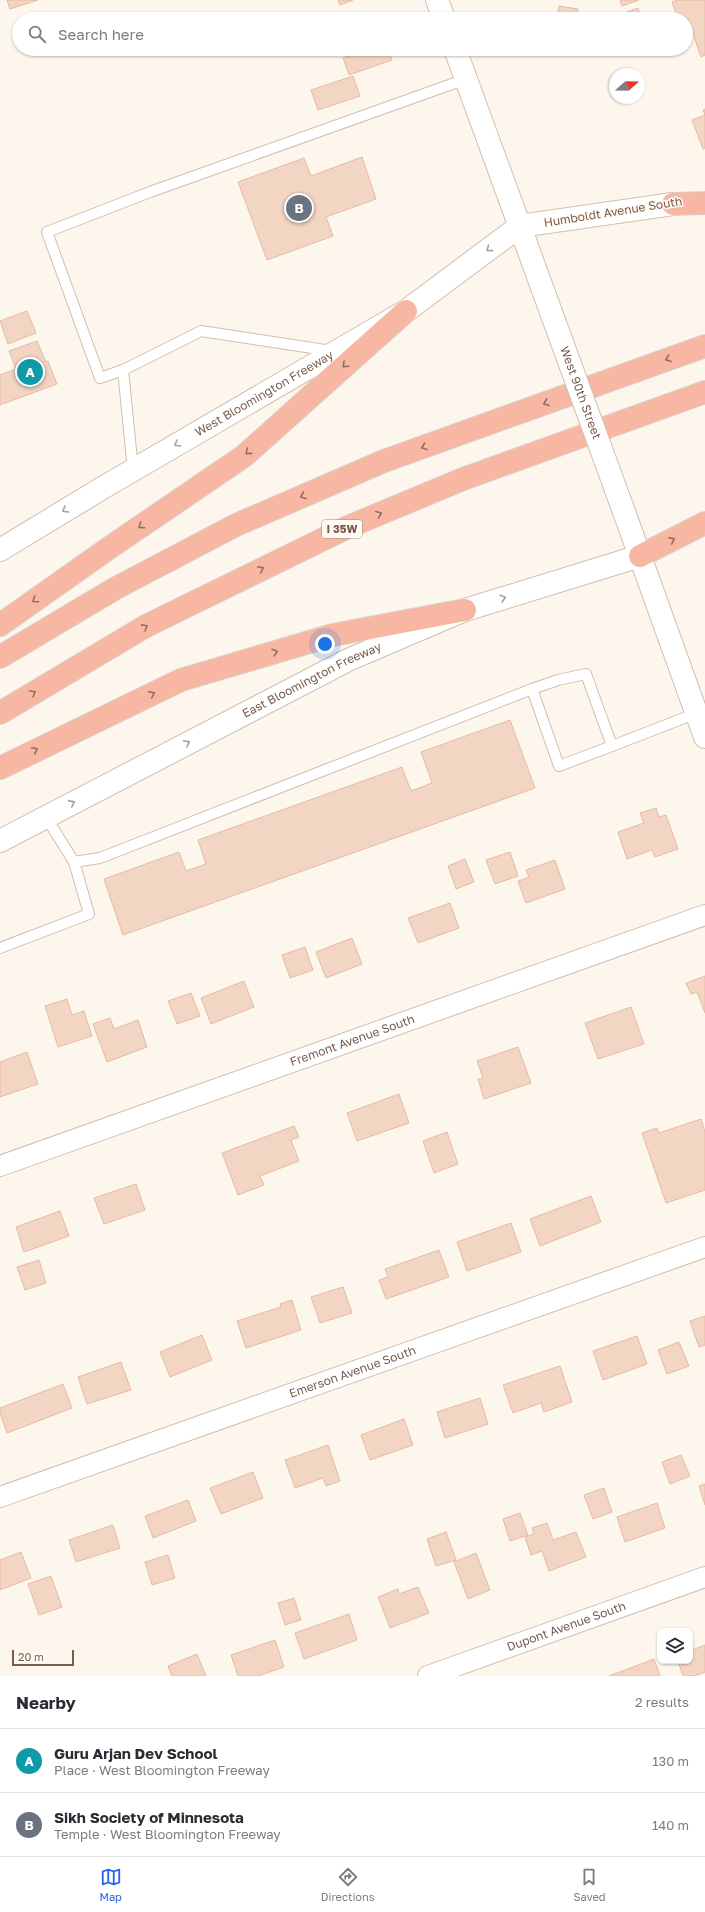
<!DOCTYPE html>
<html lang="en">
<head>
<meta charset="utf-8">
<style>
  :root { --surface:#fff; --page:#f2f2f3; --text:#2b2b33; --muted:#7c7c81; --line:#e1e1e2; --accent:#2563eb }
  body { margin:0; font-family:"Golos Text",sans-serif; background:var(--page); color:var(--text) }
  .controls { position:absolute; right:12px; bottom:12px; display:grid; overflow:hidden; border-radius:8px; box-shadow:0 1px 3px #0004 }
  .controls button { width:36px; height:36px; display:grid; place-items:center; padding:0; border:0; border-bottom:1px solid var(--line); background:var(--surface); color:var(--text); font:20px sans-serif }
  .compass { position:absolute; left:609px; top:68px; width:36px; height:36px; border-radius:50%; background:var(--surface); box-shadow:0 1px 3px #0004; rotate:70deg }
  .scale { position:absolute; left:12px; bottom:10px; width:62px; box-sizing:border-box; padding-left:4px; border:2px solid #7a5c4d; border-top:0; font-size:11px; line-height:14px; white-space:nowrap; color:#7a5c4d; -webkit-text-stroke:3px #fffaf3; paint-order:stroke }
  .you { position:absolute; left:325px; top:644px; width:14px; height:14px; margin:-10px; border:3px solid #fff; border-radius:50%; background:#1a73e8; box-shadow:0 0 0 6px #1a73e833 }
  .badge { display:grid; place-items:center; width:26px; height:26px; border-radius:50%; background:var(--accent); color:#fff; font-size:13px; font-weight:700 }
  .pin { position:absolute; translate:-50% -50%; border:2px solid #fff; box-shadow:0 1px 4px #0006 }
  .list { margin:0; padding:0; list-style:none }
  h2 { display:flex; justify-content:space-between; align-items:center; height:52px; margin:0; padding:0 16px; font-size:17px }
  h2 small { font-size:13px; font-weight:400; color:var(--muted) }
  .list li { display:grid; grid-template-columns:26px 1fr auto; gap:12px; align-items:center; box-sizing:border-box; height:64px; padding:0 16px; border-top:1px solid var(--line) }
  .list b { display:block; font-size:15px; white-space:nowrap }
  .list p { margin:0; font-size:13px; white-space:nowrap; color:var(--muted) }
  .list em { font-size:13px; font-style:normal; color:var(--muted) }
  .icon { flex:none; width:22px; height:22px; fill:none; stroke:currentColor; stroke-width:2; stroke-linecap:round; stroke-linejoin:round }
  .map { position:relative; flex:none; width:705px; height:1676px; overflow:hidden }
  .search { position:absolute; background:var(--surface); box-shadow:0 1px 3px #0004; left:12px; right:12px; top:12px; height:44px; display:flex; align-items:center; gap:10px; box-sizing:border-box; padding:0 14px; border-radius:22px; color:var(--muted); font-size:15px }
  .sheet { height:180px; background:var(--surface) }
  nav { display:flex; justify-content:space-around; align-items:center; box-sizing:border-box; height:56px; border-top:1px solid var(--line); background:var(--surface); font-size:11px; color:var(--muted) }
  nav a { display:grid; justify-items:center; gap:2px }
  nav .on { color:var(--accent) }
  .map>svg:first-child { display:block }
  .building { fill:#f3d5c3; stroke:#e6bba3 }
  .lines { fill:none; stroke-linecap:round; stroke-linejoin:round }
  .service-casing { stroke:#d1beb0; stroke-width:12 }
  .minor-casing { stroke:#d1beb0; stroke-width:22 }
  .tertiary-casing { stroke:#d1beb0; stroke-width:24 }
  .motorway-casing { stroke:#dad1cd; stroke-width:24 }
  .service { stroke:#fff; stroke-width:10 }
  .minor { stroke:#fff; stroke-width:20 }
  .tertiary { stroke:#fff; stroke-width:22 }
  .motorway { stroke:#f7b7a3; stroke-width:22 }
  .tertiary-bridge-casing { stroke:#d1beb0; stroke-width:24; stroke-linecap:butt }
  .tertiary-bridge { stroke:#fff; stroke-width:22 }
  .oneway { stroke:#af9d94 }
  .oneway2 { stroke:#936e5e }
  .labels { text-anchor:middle; stroke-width:3; stroke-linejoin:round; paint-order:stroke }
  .shield { fill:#fffaf3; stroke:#a28b7f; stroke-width:1 }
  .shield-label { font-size:11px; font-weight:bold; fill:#7a5c4d }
  .street-label { font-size:12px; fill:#7a5c4d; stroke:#fffaf3 }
</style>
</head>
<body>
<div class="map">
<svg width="705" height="1676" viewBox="0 0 705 1676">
  <rect width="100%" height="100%" fill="#fdf6ec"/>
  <g class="building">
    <polygon points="7,0 38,0 10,9"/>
    <polygon points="338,0 353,0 340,5"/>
    <polygon points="620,0 639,0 622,6"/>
    <polygon points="678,0 705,0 705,55 701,57 688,19 678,19 672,2"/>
    <polygon points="559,6 578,9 577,19 557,19"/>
    <polygon points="638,8 642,19 618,19 616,16"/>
    <polygon points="359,49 388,49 392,60 349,75 343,58 360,52"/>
    <polygon points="353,76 360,96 318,110 311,90"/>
    <polygon points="705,109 705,148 703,149 692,120 705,115 703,110"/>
    <polygon points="362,157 376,199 326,217 333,236 267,260 238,182 304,158 311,176"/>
    <polygon points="27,311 36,333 8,344 0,321"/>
    <polygon points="37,341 46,362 48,361 57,384 0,405 0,375 16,369 9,351"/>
    <polygon points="510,720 535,788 123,935 104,879 179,852 186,871 206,864 198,840 402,767 411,791 432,783 421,752"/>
    <polygon points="656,808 659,817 666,815 678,849 655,857 652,850 627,859 618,832 644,823 640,813"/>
    <polygon points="510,852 518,876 495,884 486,860"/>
    <polygon points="465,859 474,882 456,889 448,866"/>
    <polygon points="555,860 565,889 526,903 518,881 529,877 526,870"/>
    <polygon points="450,903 459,928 418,943 408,918"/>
    <polygon points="352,938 362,964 326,978 316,952"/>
    <polygon points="305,947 313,970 290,978 282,955"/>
    <polygon points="705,976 705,1013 697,992 691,994 686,983"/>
    <polygon points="244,981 254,1007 211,1024 201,998"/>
    <polygon points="191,993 200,1016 177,1024 168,1001"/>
    <polygon points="67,999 72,1015 84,1011 92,1036 58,1047 45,1006"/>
    <polygon points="631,1007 644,1044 598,1059 585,1023"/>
    <polygon points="110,1018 114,1029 138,1020 147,1047 107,1062 93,1024"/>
    <polygon points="518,1047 531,1083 484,1099 478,1079 483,1078 477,1061"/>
    <polygon points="27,1052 38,1084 0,1097 0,1062"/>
    <polygon points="399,1094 409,1123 357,1141 347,1113"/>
    <polygon points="701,1119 705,1132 705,1190 666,1203 642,1133 657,1128 659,1133"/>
    <polygon points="294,1126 299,1137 291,1140 299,1161 260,1176 264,1185 238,1195 222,1153"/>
    <polygon points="447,1132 458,1164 434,1173 423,1141"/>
    <polygon points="136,1184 145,1210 104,1224 94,1198"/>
    <polygon points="591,1196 601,1222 540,1246 530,1219"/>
    <polygon points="60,1211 69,1236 24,1252 16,1227"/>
    <polygon points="511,1223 521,1252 467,1271 457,1242"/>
    <polygon points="439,1250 449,1277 386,1299 379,1280 388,1277 385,1269"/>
    <polygon points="39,1260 46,1283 25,1290 17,1267"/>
    <polygon points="343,1287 352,1313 320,1323 311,1297"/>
    <polygon points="292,1300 301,1330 246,1348 237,1321 281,1307 280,1304"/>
    <polygon points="705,1316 705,1345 699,1347 690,1321"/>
    <polygon points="202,1335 212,1360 170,1377 160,1352"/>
    <polygon points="637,1336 647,1364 603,1380 593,1351"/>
    <polygon points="679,1342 689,1366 667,1374 658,1350"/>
    <polygon points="121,1362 131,1390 87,1404 78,1377"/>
    <polygon points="560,1366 572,1402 544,1412 541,1403 513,1413 503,1385"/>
    <polygon points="63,1384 72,1408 7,1433 0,1413 0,1408"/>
    <polygon points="480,1398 488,1424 445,1438 437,1412"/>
    <polygon points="404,1419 413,1445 370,1460 361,1435"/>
    <polygon points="328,1445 340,1481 326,1486 323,1478 295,1488 285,1460"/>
    <polygon points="681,1455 690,1476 670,1484 662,1462"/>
    <polygon points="253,1472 263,1498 221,1514 210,1488"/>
    <polygon points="705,1484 705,1505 699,1486"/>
    <polygon points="604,1488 612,1512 593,1519 584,1495"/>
    <polygon points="188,1500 196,1521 153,1538 145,1516"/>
    <polygon points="657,1503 665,1528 625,1542 617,1517"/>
    <polygon points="520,1513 528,1535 510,1541 503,1519"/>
    <polygon points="547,1523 553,1540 576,1532 586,1557 549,1571 542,1551 531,1555 525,1537 534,1534 532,1528"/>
    <polygon points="113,1525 120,1548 76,1562 69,1540"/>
    <polygon points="446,1532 456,1560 436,1566 427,1539"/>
    <polygon points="21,1552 31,1578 0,1590 0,1560"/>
    <polygon points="476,1553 490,1590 468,1599 454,1562"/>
    <polygon points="168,1555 175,1578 152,1585 145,1562"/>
    <polygon points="51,1576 62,1607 39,1615 28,1584"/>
    <polygon points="418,1587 429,1613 390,1628 378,1597 398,1589 399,1594"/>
    <polygon points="294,1598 301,1620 285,1625 278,1603"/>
    <polygon points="349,1614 357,1640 304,1659 295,1633"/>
    <polygon points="275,1640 284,1667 258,1676 238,1676 231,1655"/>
    <polygon points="705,1645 705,1672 694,1676 683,1676 678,1661 690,1661 690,1651"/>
    <polygon points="197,1654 206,1676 172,1676 168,1666"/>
    <polygon points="654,1659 660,1676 609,1676"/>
  </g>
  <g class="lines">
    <defs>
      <g id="service">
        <polyline points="123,370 100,378 47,232 150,192 466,79"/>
        <polyline points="133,470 123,370 201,331 332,351"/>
        <polyline points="532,689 559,766 612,746"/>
        <polyline points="46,817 74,862 100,858 532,689 558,680 586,674 612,746 697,713"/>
        <polyline points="0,948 89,914 74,862"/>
      </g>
      <g id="minor">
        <path id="s1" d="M 0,1166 L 705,915"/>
        <path id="s2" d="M 0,1497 L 705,1247"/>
        <path id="s3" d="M 428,1676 L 705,1577"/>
      </g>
      <g id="tertiary">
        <polyline points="437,0 444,19"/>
        <polyline points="455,49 551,312"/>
        <polyline points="623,509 705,737"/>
        <path id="s4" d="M 0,550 L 104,487 L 406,311 L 520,226 L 673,204"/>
        <path id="s5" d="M 0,841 L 348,660 L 465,610 L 640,556"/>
      </g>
      <g id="motorway">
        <polyline points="673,204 705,203"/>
        <polyline points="640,556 705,523"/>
        <polyline points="0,625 109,548 244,456 406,311"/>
        <polyline points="0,657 116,588 236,525 384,461 705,346"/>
        <polyline points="0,713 146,626 348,527 463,479 705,392"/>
        <polyline points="0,768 181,680 333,635 465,610"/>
      </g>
    </defs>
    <use href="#service" class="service-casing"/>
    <use href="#minor" class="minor-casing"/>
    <use href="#tertiary" class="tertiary-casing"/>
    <use href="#motorway" class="motorway-casing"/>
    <use href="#service" class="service"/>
    <use href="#minor" class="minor"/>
    <use href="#tertiary" class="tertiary"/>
    <use href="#motorway" class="motorway"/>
    <defs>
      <g id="tertiary-bridge">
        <path id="s6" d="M 551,312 L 623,509"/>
      </g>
    </defs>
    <use href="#tertiary-bridge" class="tertiary-bridge-casing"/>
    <use href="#tertiary-bridge" class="tertiary-bridge"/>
  </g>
  <defs><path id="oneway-chevron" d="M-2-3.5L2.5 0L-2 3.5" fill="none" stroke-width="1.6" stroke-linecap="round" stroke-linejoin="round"/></defs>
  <g class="oneway">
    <use href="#oneway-chevron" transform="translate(489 249) rotate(143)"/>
    <use href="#oneway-chevron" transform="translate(177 444) rotate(150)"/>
    <use href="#oneway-chevron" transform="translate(65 510) rotate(149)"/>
    <use href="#oneway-chevron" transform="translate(503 598) rotate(-17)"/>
    <use href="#oneway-chevron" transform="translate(187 743) rotate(-27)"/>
    <use href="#oneway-chevron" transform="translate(72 803) rotate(-27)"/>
  </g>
  <g class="oneway2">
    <use href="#oneway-chevron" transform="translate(668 359) rotate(160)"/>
    <use href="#oneway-chevron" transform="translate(345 365) rotate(138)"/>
    <use href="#oneway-chevron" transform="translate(546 403) rotate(160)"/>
    <use href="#oneway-chevron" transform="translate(424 447) rotate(160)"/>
    <use href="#oneway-chevron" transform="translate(248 452) rotate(139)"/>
    <use href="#oneway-chevron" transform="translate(303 496) rotate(157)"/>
    <use href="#oneway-chevron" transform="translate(379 514) rotate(-22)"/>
    <use href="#oneway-chevron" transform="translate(141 526) rotate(146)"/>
    <use href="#oneway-chevron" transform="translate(672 540) rotate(-26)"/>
    <use href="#oneway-chevron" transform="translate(261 569) rotate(-26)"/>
    <use href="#oneway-chevron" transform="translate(35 600) rotate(145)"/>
    <use href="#oneway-chevron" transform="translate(145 627) rotate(-29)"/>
    <use href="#oneway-chevron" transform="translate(275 652) rotate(-17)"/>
    <use href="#oneway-chevron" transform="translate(33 693) rotate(-31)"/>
    <use href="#oneway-chevron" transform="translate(152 694) rotate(-26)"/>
    <use href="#oneway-chevron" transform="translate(35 750) rotate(-26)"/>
  </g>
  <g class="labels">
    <rect class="shield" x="322" y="520" width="40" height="18" rx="3"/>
    <g class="shield-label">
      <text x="342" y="533">I 35W</text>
    </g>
    <g class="street-label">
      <text transform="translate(613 212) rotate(-9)" y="4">Humboldt Avenue South</text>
      <text dy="4" stroke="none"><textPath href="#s6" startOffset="86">West 90th Street</textPath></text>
      <text dy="4" stroke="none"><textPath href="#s4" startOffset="307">West Bloomington Freeway</textPath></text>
      <text dy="4" stroke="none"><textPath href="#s5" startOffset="351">East Bloomington Freeway</textPath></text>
      <text dy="4" stroke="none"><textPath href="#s1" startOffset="374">Fremont Avenue South</textPath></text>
      <text dy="4" stroke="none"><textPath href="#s2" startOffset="374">Emerson Avenue South</textPath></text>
      <text dy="4" stroke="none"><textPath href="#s3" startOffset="147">Dupont Avenue South</textPath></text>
    </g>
  </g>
</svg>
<div class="controls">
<button><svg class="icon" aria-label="layers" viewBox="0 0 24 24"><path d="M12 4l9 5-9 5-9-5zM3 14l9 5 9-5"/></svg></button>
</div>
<svg class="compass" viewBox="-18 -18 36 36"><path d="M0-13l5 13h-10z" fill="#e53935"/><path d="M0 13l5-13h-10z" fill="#7c7c81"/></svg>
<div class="scale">20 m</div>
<div class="you"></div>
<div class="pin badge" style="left:30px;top:372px;background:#0f9aa8">A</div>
<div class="pin badge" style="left:299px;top:208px;background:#6b7280">B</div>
<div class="search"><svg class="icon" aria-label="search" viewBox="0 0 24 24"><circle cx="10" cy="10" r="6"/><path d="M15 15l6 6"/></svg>Search here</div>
</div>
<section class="sheet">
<h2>Nearby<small>2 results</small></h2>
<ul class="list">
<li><span class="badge" style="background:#0f9aa8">A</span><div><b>Guru Arjan Dev School</b><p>Place · West Bloomington Freeway</p></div><em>130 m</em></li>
<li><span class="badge" style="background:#6b7280">B</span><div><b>Sikh Society of Minnesota</b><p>Temple · West Bloomington Freeway</p></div><em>140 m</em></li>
</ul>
</section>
<nav>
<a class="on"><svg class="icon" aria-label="map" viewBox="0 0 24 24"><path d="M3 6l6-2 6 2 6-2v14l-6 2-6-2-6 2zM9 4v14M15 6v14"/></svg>Map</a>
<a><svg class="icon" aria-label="directions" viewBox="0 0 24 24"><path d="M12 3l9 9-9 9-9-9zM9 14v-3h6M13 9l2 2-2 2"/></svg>Directions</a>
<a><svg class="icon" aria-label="saved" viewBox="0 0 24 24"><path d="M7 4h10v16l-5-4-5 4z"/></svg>Saved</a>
</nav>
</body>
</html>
